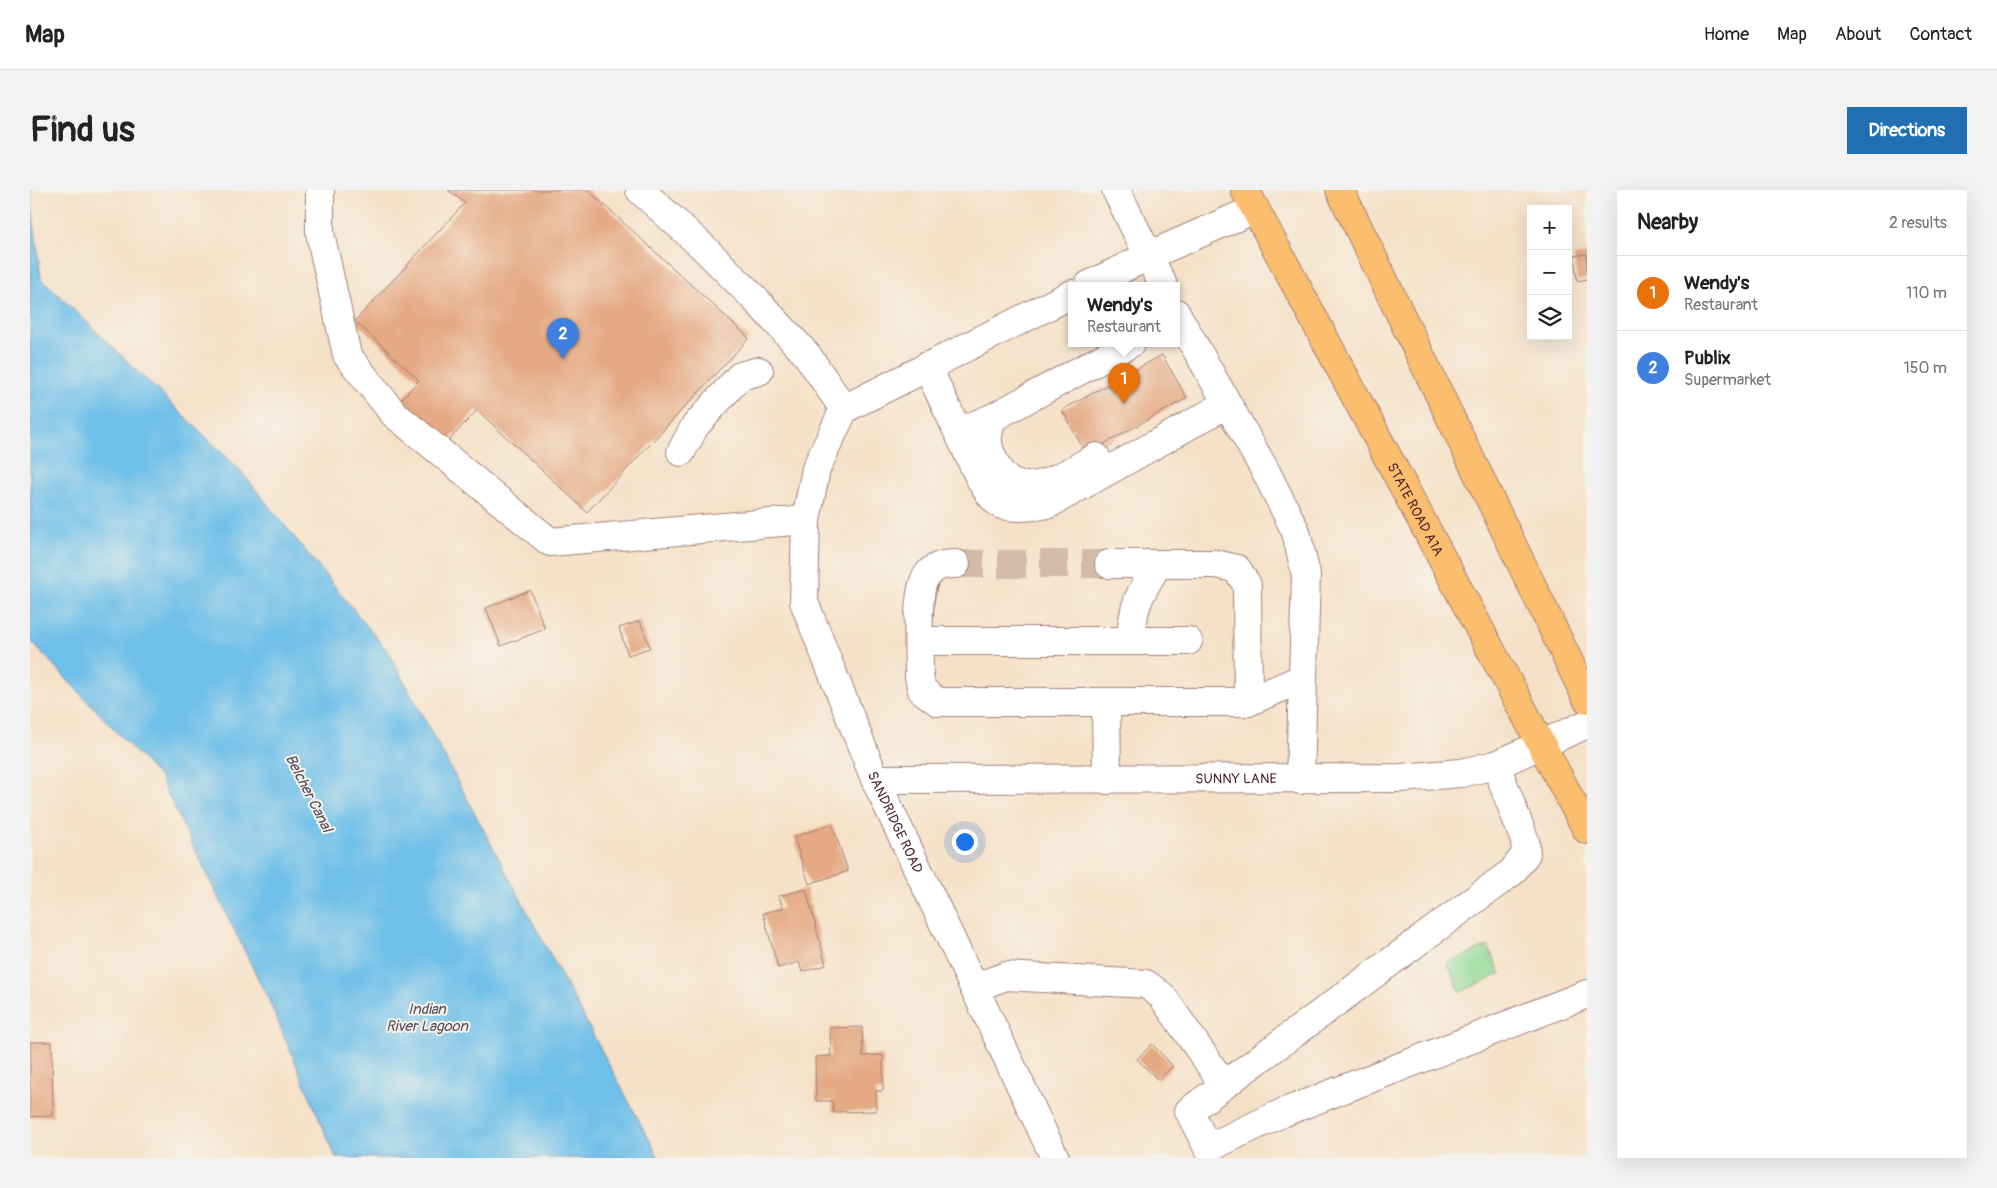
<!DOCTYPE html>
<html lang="en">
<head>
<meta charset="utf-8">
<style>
  :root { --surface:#fff; --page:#f2f2f2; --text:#222; --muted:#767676; --line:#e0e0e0; --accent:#1f6fb2 }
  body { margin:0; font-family:Pangolin,sans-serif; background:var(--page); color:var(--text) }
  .controls { position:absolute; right:15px; top:15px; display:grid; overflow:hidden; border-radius:0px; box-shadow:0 5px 20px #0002 }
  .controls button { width:45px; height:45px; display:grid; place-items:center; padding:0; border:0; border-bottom:1px solid var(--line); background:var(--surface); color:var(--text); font:25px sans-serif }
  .you { position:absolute; left:934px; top:651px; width:18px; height:18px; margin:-12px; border:4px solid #fff; border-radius:50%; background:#1a73e8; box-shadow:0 0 0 8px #1a73e833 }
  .badge { display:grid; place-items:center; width:32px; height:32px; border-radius:50%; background:var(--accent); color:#fff; font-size:16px; font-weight:700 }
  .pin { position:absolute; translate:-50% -41px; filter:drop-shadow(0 1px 2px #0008) }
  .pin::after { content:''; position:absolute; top:26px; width:18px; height:15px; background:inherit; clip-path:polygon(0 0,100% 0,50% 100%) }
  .popup { position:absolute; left:1038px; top:92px; width:112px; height:65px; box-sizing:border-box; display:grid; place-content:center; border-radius:0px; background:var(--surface); filter:drop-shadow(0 1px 4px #0005); font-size:16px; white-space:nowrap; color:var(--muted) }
  .popup b { font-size:19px; color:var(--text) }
  .popup::after { content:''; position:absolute; left:50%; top:100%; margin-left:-10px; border:10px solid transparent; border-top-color:var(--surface) }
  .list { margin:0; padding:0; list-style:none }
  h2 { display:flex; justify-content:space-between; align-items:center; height:65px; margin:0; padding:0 20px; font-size:21px }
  h2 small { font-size:16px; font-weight:400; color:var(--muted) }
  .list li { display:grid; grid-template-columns:32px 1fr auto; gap:15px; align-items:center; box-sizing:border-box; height:75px; padding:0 20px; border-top:1px solid var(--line) }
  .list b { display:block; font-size:19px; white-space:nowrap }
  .list p { margin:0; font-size:16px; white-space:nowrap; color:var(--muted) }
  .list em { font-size:16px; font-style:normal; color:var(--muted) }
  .icon { flex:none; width:28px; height:28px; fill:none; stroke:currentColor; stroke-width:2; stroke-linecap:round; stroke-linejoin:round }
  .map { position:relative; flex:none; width:1557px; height:968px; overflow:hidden; border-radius:0px }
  header { display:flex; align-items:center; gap:30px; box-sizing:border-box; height:70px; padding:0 25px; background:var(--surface); border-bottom:1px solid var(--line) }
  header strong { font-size:24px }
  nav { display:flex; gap:28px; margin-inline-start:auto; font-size:18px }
  .intro { display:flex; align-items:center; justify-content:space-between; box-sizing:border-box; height:120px; padding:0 30px }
  h1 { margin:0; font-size:35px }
  .button { padding:12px 22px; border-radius:0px; background:var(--accent); color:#fff; font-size:18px; font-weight:700 }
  main { display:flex; gap:30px; padding:0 30px }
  aside { flex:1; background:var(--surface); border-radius:0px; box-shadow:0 5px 20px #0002 }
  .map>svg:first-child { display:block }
  .green { fill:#8ed894; stroke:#6c7c60 }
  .water { fill:#6ebfe9; stroke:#5c6f8a }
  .building { fill:#e5a983 }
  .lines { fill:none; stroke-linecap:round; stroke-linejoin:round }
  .minor-tunnel { stroke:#d3baa9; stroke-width:28; stroke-dasharray:28 14; stroke-linecap:butt }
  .minor-casing { stroke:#a0807a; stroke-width:30 }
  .major-casing { stroke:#a0807a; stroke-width:30 }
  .minor { stroke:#fff; stroke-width:28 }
  .major { stroke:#fbbd6e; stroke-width:28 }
  .labels { text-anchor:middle; stroke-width:4; stroke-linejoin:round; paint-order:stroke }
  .street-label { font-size:14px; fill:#4a1f2b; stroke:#f7f3e8 }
  .water-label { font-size:15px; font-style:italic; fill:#554f64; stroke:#f7f3e8 }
</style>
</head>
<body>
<header>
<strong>Map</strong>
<nav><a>Home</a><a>Map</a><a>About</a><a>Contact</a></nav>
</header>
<div class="intro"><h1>Find us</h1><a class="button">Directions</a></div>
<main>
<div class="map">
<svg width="1557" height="968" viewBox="0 0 1557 968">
  <rect width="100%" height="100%" fill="#f7f3e8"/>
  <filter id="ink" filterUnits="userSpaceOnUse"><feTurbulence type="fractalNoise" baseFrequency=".02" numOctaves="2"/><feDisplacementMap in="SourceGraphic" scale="10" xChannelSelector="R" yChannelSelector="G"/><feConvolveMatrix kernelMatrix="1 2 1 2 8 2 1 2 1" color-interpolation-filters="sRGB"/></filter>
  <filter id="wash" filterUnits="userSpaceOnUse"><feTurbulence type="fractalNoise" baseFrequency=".0096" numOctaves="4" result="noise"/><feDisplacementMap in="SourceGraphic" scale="20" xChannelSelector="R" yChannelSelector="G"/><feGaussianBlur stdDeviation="1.12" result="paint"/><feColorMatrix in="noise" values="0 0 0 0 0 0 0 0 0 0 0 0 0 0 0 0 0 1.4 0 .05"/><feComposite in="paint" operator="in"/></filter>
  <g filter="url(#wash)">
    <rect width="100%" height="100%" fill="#f5e1c8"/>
    <polygon class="green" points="1458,756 1471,784 1430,802 1417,773"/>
    <polygon class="water" points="0,0 11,88 208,278 359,463 629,968 306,968 240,813 130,588 0,450"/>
    <g id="blocks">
      <g class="building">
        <polygon points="418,0 558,0 719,148 557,322 447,220 415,255 369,212 389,190 325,131 435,13"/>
        <polygon points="1557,64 1557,89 1547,91 1544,66"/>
        <polygon points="1132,165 1157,208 1056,264 1032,220"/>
        <polygon points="500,400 515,439 471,456 456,418"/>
        <polygon points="610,431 620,458 598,465 589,438"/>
        <polygon points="802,634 818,681 779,694 764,647"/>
        <polygon points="776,699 796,775 772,782 769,772 748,778 733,723 753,718 749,706"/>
        <polygon points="832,837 833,866 853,865 853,901 846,901 846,921 803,922 802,911 786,911 785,867 801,866 800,838"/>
        <polygon points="0,852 22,852 23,926 0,927"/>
        <polygon points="1122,854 1143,876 1128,890 1107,869"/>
      </g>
    </g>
  </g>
  <g filter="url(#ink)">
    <use href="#blocks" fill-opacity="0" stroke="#a0807a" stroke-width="1"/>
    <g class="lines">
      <polyline class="minor-tunnel" points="926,374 1079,374"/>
      <defs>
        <g id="minor">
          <polyline points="290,0 290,43 317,165 364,224 520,352 776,330"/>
          <path id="s1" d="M 610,0 L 673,57 L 725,109 L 777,165 L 814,219 L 786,279 L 776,330 L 774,412 L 845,589 L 1025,968"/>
          <polyline points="1086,0 1133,95"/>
          <polyline points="1059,95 1118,66 1225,19"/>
          <polyline points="1146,123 1236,282 1266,342 1276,385 1270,590"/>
          <path d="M 1101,153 L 962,228 L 928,242 C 937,259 955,309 972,315 C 987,319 1005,316 1019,314 L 1197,214"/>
          <polyline points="897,176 928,242"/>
          <polyline points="814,219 1042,104"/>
          <path d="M 962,228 C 956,248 956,256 966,275 C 987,319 1037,283 1066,267"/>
          <polyline points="651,262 665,236 710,186 729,181"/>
          <path d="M 926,374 C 915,374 906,375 898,384 C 885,396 889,467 889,487 L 892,500 L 908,512 L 1218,512 L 1217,395 L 1207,379 L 1186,374 L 1079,374"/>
          <polyline points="890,451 1158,451"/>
          <path d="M 1101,451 C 1102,416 1110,403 1128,374"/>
          <polyline points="1218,512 1273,488"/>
          <polyline points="1076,513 1077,590"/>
          <polyline points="1466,575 1495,651 1496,664 1482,682 1159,921 1178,958 1252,923 1557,804"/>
          <path id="s2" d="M 845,589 L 1371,588 L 1431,583 L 1466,575 L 1557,534"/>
          <polyline points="944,798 976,786 1116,794 1132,806 1194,895"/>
        </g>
        <g id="major">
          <path id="s3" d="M 1215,0 L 1557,640"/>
          <polyline points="1310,0 1557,509"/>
        </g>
      </defs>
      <use href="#minor" class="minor-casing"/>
      <use href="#major" class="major-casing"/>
      <use href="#minor" class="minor"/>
      <use href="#major" class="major"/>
    </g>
  </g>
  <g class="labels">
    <g class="street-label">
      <text dy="5" stroke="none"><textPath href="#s3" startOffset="362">STATE ROAD A1A</textPath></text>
      <text dy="5" stroke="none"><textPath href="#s2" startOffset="361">SUNNY LANE</textPath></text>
      <text dy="5" stroke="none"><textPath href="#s1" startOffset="739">SANDRIDGE ROAD</textPath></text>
    </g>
    <g class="water-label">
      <text transform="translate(279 603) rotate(63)" y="5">Belcher Canal</text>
      <text x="397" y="824">Indian<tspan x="397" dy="17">River Lagoon</tspan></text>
    </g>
  </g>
</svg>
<div class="controls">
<button>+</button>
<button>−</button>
<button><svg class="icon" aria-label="layers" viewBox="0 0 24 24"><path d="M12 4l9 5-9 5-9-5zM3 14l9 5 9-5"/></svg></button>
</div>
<div class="you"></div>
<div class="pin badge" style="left:1094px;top:214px;background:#e8710a">1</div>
<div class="popup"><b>Wendy's</b>Restaurant</div>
<div class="pin badge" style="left:533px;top:169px;background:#3f7fe0">2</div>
</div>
<aside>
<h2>Nearby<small>2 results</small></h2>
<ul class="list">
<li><span class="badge" style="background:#e8710a">1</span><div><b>Wendy's</b><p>Restaurant</p></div><em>110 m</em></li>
<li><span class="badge" style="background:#3f7fe0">2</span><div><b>Publix</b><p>Supermarket</p></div><em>150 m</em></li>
</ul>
</aside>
</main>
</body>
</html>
